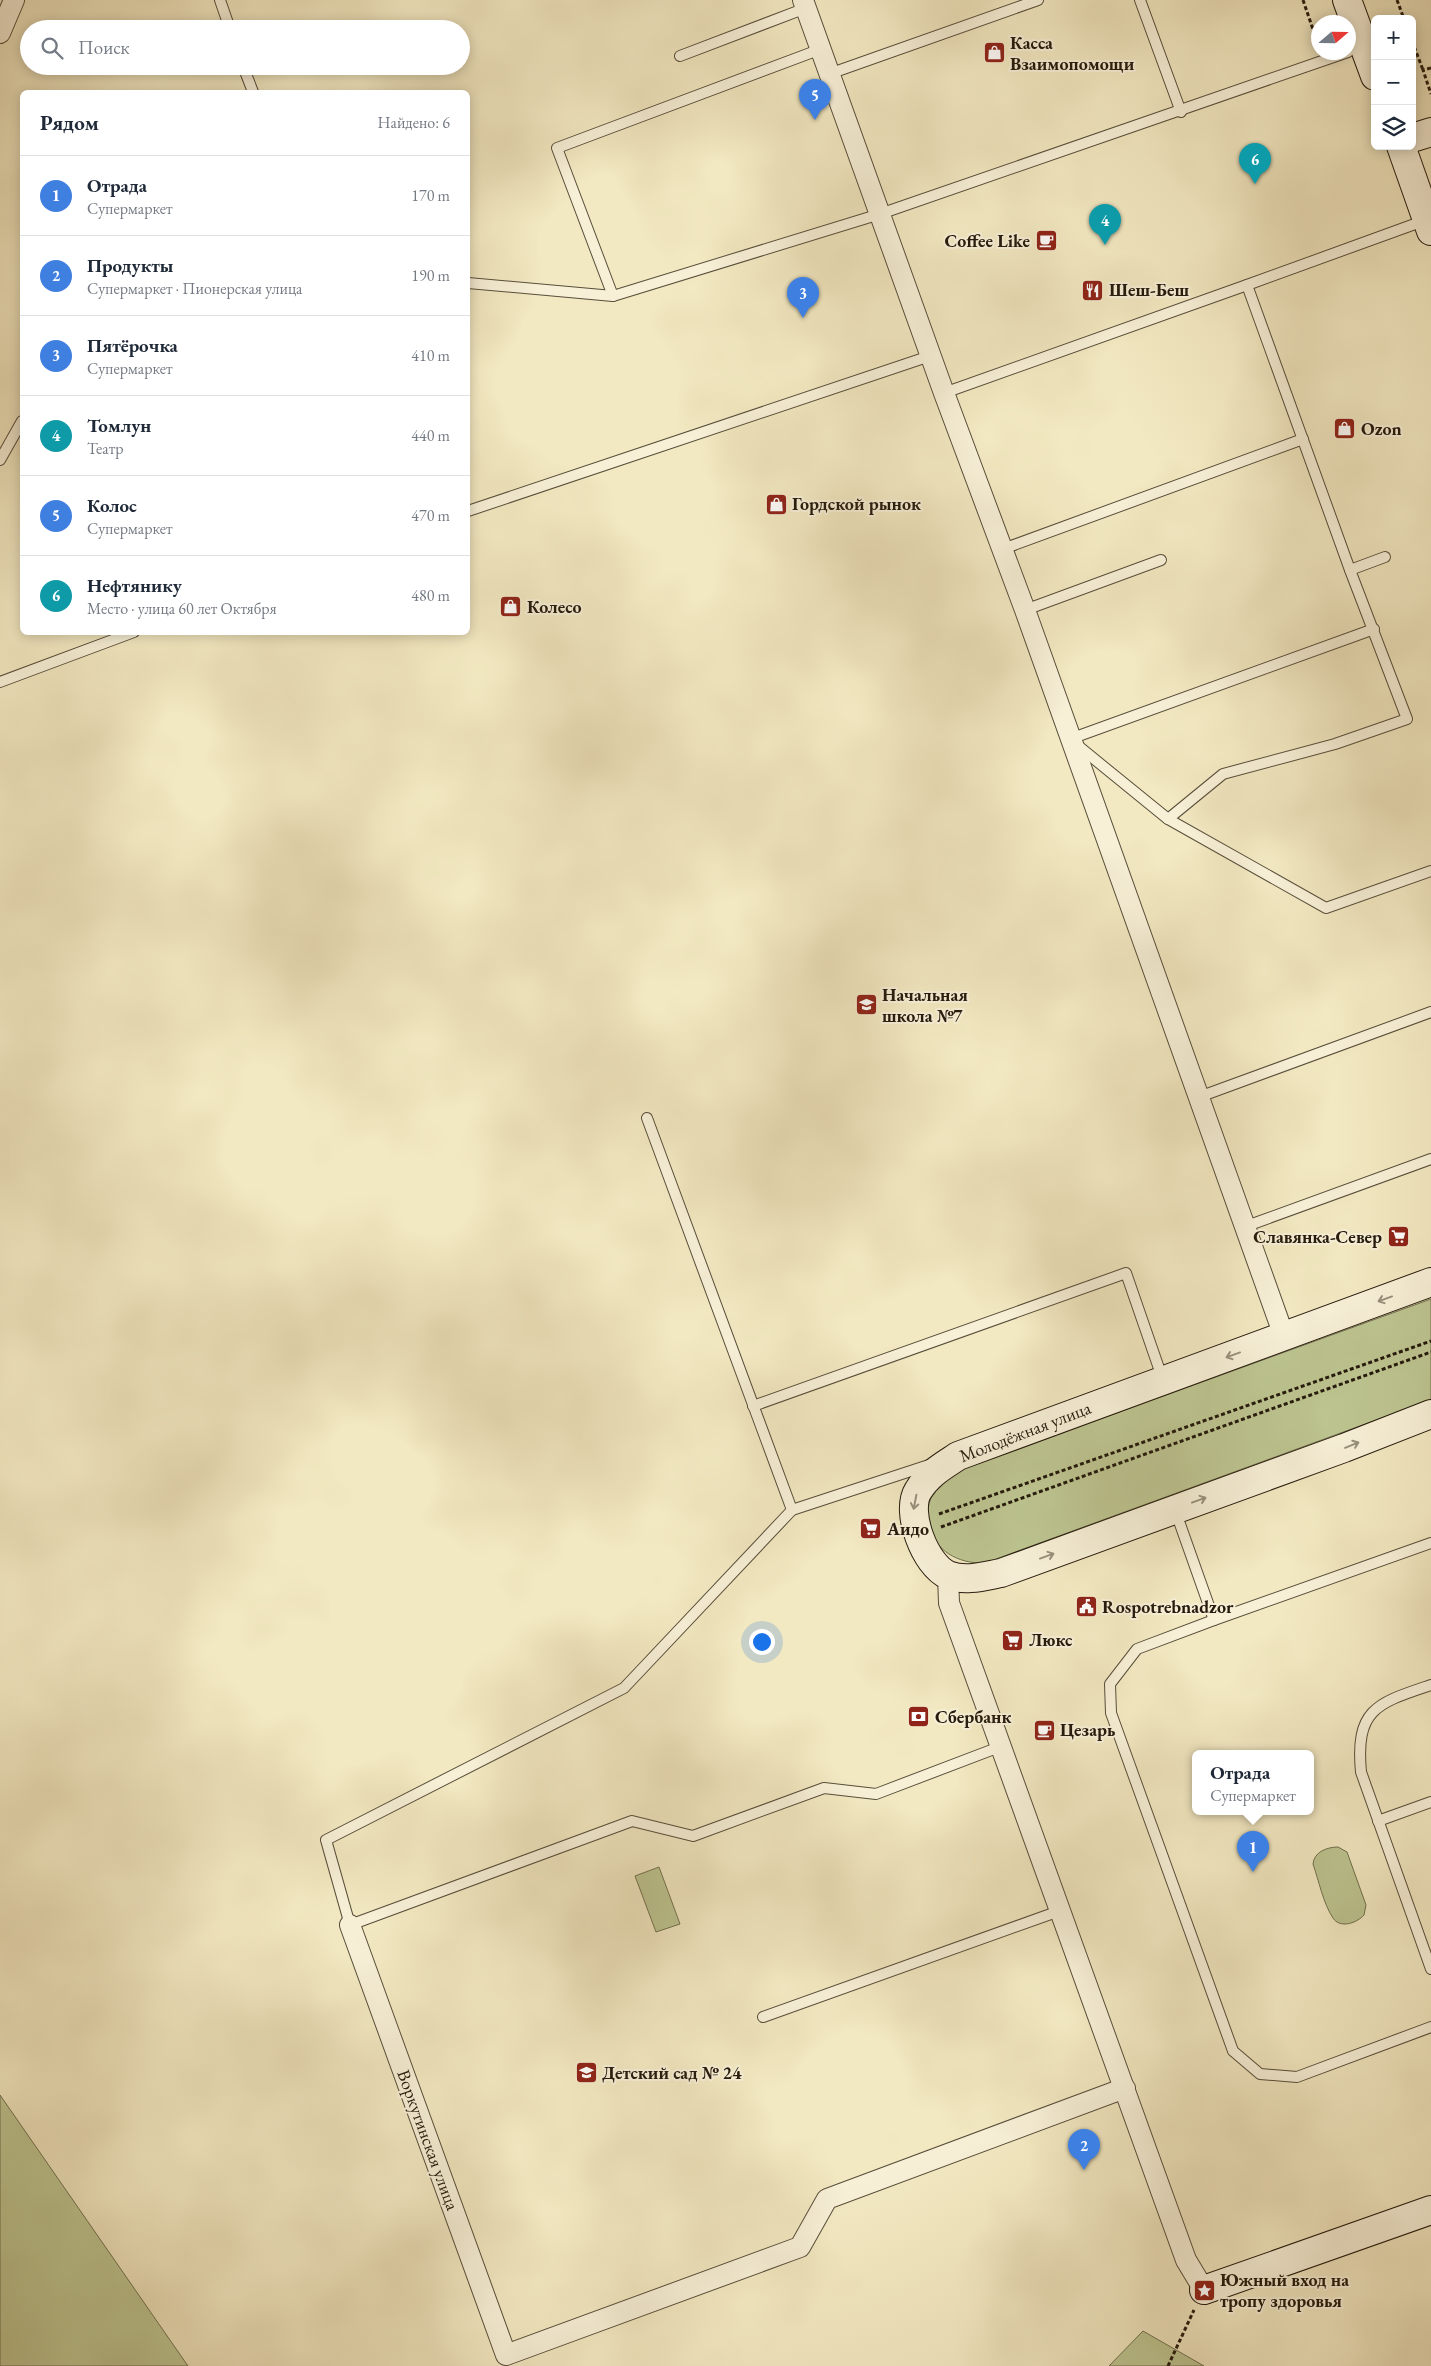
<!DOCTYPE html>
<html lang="ru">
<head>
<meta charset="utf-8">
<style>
  :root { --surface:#fff; --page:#f2f2f3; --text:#1f2937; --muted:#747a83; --line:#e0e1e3; --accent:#8f2418 }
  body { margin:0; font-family:"EB Garamond",serif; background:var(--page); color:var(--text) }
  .controls { position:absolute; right:15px; top:15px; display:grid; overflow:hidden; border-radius:8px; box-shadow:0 2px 12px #0003 }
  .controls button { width:45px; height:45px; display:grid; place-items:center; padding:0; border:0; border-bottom:1px solid var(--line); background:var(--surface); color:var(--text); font:25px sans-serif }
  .compass { position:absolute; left:1311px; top:15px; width:45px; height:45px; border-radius:50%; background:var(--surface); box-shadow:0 2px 12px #0003; rotate:70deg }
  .you { position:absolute; left:761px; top:1641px; width:18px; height:18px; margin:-12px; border:4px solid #fff; border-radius:50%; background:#1a73e8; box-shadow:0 0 0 8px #1a73e833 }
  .badge { display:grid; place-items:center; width:32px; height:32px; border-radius:50%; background:var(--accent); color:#fff; font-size:16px; font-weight:700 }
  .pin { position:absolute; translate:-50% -41px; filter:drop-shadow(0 1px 2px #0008) }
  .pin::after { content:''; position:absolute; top:26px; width:18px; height:15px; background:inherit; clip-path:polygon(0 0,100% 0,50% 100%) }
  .popup { position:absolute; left:1192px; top:1750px; width:122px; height:65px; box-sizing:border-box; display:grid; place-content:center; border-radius:8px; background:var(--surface); filter:drop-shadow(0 1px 4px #0005); font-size:16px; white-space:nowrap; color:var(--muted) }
  .popup b { font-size:19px; color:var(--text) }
  .popup::after { content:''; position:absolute; left:50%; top:100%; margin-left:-10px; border:10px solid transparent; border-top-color:var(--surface) }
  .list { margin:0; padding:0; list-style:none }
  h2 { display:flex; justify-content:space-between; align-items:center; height:65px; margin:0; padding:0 20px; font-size:21px }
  h2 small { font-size:16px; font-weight:400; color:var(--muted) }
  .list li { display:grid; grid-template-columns:32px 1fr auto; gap:15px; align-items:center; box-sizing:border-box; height:80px; padding:0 20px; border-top:1px solid var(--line) }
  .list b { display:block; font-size:19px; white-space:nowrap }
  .list p { margin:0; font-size:16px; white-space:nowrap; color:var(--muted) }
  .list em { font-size:16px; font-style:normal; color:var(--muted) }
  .icon { flex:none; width:28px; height:28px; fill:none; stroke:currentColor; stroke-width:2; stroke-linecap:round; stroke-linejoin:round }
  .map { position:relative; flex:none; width:1431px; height:2366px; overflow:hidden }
  .search { position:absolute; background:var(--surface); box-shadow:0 2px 12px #0003; left:20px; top:20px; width:450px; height:55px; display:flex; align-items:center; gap:12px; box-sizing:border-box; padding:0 18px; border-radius:28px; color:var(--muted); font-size:19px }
  .panel { position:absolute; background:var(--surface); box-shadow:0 2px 12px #0003; left:20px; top:90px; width:450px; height:545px; border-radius:8px }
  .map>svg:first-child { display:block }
  .green { fill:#bdc591; stroke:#71704f }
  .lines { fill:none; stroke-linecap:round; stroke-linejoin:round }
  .lane-casing { stroke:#584e3a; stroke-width:12 }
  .street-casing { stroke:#584e3a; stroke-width:22 }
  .secondary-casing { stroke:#251a0d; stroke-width:30 }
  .path { stroke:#251a0d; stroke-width:3; stroke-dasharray:4 2.5; stroke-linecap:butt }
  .lane { stroke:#f7f0d7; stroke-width:10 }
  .street { stroke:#f7f0d7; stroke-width:20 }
  .secondary { stroke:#f7f0d7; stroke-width:28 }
  .oneway { stroke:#98907c }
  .labels { text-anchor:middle; stroke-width:4; stroke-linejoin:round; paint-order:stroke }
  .poi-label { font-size:18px; font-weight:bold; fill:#251a0d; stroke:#f7f0d7; text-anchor:start }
  .street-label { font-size:18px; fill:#251a0d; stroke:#f7f0d7 }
</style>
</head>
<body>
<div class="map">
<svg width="1431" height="2366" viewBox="0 0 1431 2366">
  <rect width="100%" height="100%" fill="#f2e8c1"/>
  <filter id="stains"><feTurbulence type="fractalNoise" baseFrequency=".004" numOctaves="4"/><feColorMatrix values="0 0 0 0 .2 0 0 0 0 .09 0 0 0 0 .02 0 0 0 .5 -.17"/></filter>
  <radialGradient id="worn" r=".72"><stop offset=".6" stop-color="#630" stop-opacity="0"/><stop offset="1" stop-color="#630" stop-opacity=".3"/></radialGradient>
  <g class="green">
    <path d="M 1431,1299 L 1431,1400 L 985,1563 C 927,1565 906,1503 954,1472 Z"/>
    <path d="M 1338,1847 L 1347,1852 L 1366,1905 L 1364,1915 C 1357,1923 1340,1929 1333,1918 C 1323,1903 1319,1881 1313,1864 C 1314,1852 1327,1847 1338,1847 Z"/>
    <polygon points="659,1867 680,1924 656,1932 635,1876"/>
    <polygon points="0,2095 188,2366 0,2366"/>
    <polygon points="1143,2331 1204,2366 1109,2366"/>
  </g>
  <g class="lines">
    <defs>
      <g id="lane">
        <polyline points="220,0 230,29"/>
        <polyline points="1140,0 1181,112"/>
        <polyline points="680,56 806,8"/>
        <polyline points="243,66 253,92"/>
        <polyline points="829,74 1038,0"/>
        <polyline points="468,283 613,296 880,214 1348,52"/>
        <polyline points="613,296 557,148 821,49"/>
        <polyline points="944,393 1247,285"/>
        <polyline points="0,460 22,421"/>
        <polyline points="468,511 930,356"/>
        <polyline points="1003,549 1303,439"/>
        <polyline points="1350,570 1385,557"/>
        <polyline points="1025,610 1161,560"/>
        <polyline points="0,682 134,632"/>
        <polyline points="1070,739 1374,629"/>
        <polyline points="1077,745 1168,819 1326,908 1431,871"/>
        <polyline points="1168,819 1223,774 1335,744 1407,719 1350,570 1247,285 1426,220"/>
        <polyline points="1199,1097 1431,1012"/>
        <polyline points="647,1118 792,1510 929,1465"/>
        <polyline points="1244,1227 1431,1159"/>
        <polyline points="753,1406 1126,1273 1163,1380"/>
        <polyline points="792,1510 624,1688 326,1840 350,1925 632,1821 693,1836 824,1788 876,1794 1002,1746"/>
        <polyline points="1175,1510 1214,1620"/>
        <polyline points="1431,1543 1214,1620 1137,1649 1110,1684 1111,1713 1233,2051 1260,2074 1297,2077 1431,2027"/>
        <path d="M 1431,1685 C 1378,1703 1355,1708 1361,1772 L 1431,1969"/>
        <polyline points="1378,1821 1431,1802"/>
        <polyline points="763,2017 1062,1910"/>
      </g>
      <g id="street">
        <polyline points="803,0 944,393 1025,610 1284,1336"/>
        <polyline points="0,33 14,0"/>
        <polyline points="948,1575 949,1603 1186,2260 1204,2290"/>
        <polyline points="350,1925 506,2355 800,2247 827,2199 1125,2088"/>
      </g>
      <g id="secondary">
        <polyline points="1347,0 1375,76"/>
        <polyline points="1412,138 1431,132"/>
        <polyline points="1401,146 1431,231"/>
        <path d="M 1431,1282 L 958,1456 C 943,1466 928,1474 918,1491 C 905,1512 925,1565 948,1575 C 965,1582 985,1576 1001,1573 L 1344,1448 L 1431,1414"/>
        <polyline points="1204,2290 1431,2210"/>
      </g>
    </defs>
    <use href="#lane" class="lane-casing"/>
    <use href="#street" class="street-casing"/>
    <use href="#secondary" class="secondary-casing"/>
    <g class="path">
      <polyline points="1303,0 1318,44"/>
      <polyline points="1397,0 1404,19"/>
      <polyline points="1412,41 1423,70"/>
      <polyline points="1431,68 1423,70 1431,94"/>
      <polyline points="939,1514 1431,1341"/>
      <polyline points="941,1527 1431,1352"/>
      <polyline points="1168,2366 1194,2310"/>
    </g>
    <use href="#lane" class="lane"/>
    <use href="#street" class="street"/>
    <use href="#secondary" class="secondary"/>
  </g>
  <defs><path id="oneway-shaft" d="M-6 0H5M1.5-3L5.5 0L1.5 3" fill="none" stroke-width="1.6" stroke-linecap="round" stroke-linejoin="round" transform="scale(1.25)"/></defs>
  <g class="oneway">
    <use href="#oneway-shaft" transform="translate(1385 1299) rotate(160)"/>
    <use href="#oneway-shaft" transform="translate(1233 1355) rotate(160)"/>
    <use href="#oneway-shaft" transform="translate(1352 1445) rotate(-22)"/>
    <use href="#oneway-shaft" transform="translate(1199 1500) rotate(-20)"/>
    <use href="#oneway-shaft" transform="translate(915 1502) rotate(101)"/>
    <use href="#oneway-shaft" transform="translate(1047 1556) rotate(-20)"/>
  </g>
  <defs>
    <symbol id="shop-square" viewBox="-11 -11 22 22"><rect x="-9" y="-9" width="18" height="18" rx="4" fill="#8f2418" stroke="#f7f0d7"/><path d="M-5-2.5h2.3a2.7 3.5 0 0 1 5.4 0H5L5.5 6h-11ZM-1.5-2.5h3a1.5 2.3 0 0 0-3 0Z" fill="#fff"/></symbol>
    <symbol id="cafe-square" viewBox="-11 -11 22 22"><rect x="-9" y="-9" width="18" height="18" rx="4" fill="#8f2418" stroke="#f7f0d7"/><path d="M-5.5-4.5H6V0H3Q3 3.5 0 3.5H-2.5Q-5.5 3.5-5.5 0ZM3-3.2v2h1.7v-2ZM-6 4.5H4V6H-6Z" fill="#fff"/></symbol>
    <symbol id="restaurant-square" viewBox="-11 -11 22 22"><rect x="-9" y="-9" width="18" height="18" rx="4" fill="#8f2418" stroke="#f7f0d7"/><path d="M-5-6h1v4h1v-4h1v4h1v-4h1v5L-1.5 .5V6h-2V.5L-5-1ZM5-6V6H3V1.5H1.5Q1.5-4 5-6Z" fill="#fff"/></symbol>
    <symbol id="school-square" viewBox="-11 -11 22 22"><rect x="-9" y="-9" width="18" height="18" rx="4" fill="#8f2418" stroke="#f7f0d7"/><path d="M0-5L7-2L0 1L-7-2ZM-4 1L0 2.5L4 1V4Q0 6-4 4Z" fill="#fff"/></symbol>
    <symbol id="supermarket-square" viewBox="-11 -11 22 22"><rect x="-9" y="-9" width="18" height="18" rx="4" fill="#8f2418" stroke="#f7f0d7"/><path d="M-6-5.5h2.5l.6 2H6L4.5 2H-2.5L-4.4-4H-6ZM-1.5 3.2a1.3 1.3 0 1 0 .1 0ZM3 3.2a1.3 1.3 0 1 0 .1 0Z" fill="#fff"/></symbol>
    <symbol id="civic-square" viewBox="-11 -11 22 22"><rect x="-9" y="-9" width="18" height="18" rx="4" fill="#8f2418" stroke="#f7f0d7"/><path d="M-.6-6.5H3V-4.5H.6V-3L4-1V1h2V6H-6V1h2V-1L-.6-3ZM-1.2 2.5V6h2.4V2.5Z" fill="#fff"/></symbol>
    <symbol id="bank-square" viewBox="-11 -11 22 22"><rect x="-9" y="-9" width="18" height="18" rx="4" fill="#8f2418" stroke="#f7f0d7"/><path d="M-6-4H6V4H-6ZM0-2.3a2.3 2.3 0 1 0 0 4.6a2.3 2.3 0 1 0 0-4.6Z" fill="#fff"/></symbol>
    <symbol id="sight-square" viewBox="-11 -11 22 22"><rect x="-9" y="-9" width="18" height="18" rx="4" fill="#8f2418" stroke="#f7f0d7"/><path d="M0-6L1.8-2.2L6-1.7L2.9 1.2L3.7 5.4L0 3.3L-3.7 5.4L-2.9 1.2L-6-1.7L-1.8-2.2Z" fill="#fff"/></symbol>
  </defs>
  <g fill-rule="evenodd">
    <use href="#shop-square" x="982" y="40" width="25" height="25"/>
    <use href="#cafe-square" x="1034" y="228" width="25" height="25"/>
    <use href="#restaurant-square" x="1080" y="278" width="25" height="25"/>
    <use href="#shop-square" x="1332" y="416" width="25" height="25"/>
    <use href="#shop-square" x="764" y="492" width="25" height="25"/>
    <use href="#shop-square" x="498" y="594" width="25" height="25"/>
    <use href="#school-square" x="854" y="992" width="25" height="25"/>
    <use href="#supermarket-square" x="1386" y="1224" width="25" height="25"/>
    <use href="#supermarket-square" x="858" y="1516" width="25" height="25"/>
    <use href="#civic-square" x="1074" y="1594" width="25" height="25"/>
    <use href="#supermarket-square" x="1000" y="1628" width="25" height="25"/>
    <use href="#bank-square" x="906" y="1704" width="25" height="25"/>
    <use href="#cafe-square" x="1032" y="1718" width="25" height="25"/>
    <use href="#school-square" x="574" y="2060" width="25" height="25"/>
    <use href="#sight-square" x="1192" y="2278" width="25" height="25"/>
  </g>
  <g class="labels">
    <g class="poi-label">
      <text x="1010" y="49">Касса<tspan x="1010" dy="21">Взаимопомощи</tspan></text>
      <text x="1030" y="247" text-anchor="end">Coffee Like</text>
      <text x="1109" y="296">Шеш-Беш</text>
      <text x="1361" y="435">Ozon</text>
      <text x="792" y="510">Гордской рынок</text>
      <text x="527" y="613">Колесо</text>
      <text x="882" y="1001">Начальная<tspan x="882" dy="21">школа №7</tspan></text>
      <text x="1382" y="1243" text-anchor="end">Славянка-Север</text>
      <text x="887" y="1535">Аидо</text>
      <text x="1102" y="1613">Rospotrebnadzor</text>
      <text x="1029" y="1646">Люкс</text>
      <text x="935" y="1723">Сбербанк</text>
      <text x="1060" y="1736">Цезарь</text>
      <text x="602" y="2079">Детский сад № 24</text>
      <text x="1220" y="2286">Южный вход на<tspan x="1220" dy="21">тропу здоровья</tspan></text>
    </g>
    <g class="street-label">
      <text transform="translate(1025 1432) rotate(-21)" y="6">Молодёжная улица</text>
      <text transform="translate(428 2140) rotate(70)" y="6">Воркутинская улица</text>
    </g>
  </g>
  <rect width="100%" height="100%" filter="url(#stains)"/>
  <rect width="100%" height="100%" fill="url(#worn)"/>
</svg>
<div class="controls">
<button>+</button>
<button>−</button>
<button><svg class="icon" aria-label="layers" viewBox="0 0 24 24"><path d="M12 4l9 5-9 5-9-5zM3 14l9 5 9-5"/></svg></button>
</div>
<svg class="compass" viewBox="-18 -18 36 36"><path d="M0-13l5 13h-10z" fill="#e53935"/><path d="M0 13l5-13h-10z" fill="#747a83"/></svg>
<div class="you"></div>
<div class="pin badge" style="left:1253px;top:1872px;background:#3f7fe0">1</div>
<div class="popup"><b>Отрада</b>Супермаркет</div>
<div class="pin badge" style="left:1084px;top:2170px;background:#3f7fe0">2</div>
<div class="pin badge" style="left:803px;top:318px;background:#3f7fe0">3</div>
<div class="pin badge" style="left:1105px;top:245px;background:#0f9aa8">4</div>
<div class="pin badge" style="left:815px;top:120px;background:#3f7fe0">5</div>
<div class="pin badge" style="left:1255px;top:184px;background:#0f9aa8">6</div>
<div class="search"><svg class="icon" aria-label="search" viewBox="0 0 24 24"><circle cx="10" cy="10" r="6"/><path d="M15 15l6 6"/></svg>Поиск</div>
<section class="panel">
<h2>Рядом<small>Найдено: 6</small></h2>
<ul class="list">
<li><span class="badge" style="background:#3f7fe0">1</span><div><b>Отрада</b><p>Супермаркет</p></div><em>170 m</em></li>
<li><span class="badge" style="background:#3f7fe0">2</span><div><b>Продукты</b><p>Супермаркет · Пионерская улица</p></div><em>190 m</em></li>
<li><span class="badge" style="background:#3f7fe0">3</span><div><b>Пятёрочка</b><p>Супермаркет</p></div><em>410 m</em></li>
<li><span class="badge" style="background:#0f9aa8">4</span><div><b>Томлун</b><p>Театр</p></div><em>440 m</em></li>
<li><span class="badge" style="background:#3f7fe0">5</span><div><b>Колос</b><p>Супермаркет</p></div><em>470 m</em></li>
<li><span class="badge" style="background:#0f9aa8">6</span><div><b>Нефтянику</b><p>Место · улица 60 лет Октября</p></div><em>480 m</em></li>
</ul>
</section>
</div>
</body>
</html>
